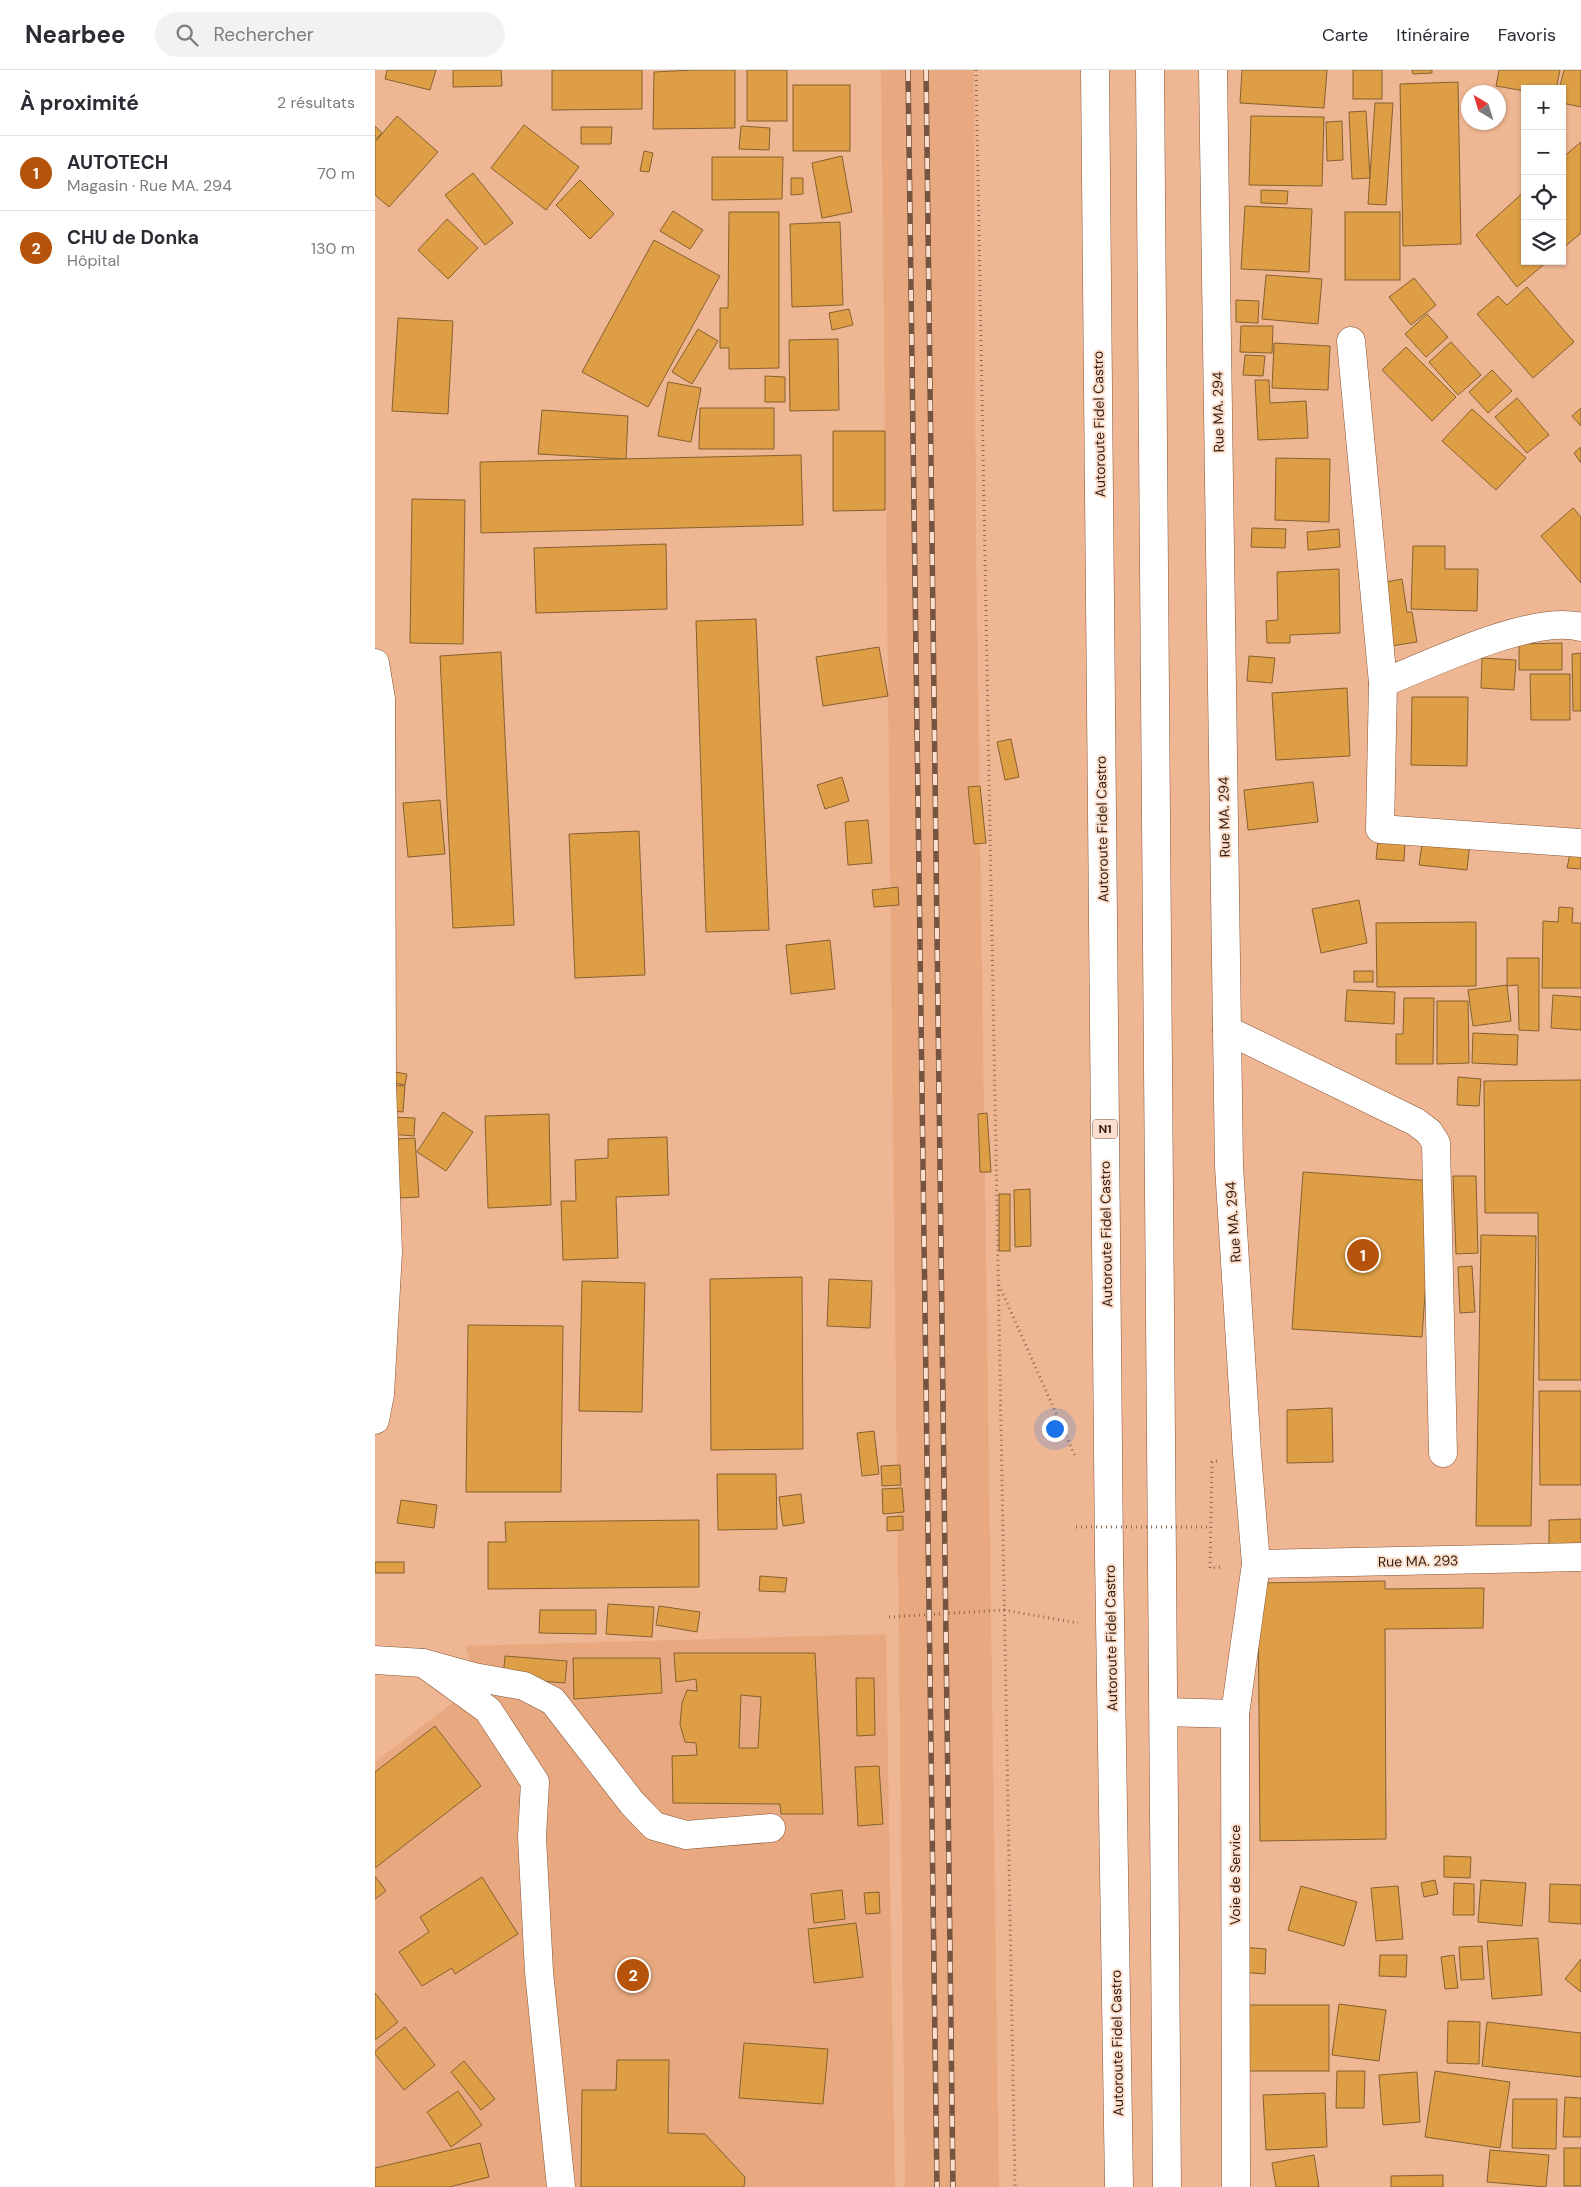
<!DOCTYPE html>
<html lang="fr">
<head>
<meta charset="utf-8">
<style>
  :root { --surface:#fff; --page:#f2f2f3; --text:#2b2b33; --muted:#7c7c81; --line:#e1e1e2; --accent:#b45309 }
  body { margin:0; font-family:"DM Sans",sans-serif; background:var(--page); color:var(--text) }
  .controls { position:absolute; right:15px; top:15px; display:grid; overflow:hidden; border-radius:0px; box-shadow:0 1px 4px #0004 }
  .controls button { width:45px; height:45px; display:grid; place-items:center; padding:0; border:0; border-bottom:1px solid var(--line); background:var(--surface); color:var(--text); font:25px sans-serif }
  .compass { position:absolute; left:1086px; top:15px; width:45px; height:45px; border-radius:50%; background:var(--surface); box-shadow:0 1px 4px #0004; rotate:322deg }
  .you { position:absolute; left:679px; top:1358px; width:18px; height:18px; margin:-12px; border:4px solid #fff; border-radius:50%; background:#1a73e8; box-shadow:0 0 0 8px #1a73e833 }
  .badge { display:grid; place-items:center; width:32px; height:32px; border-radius:50%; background:var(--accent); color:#fff; font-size:16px; font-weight:700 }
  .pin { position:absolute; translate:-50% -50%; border:2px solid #fff; box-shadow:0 1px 5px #0006 }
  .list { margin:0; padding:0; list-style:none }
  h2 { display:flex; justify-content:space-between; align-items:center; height:65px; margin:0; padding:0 20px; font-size:21px }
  h2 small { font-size:16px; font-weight:400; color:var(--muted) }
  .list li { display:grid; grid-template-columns:32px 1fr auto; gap:15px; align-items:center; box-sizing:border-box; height:75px; padding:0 20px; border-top:1px solid var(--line) }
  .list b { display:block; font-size:19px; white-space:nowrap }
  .list p { margin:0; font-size:16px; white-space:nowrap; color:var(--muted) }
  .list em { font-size:16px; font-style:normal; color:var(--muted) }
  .icon { flex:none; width:28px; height:28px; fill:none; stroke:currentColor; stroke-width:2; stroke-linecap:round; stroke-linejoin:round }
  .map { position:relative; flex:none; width:1206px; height:2117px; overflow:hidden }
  header { display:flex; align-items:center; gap:30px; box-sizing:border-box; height:70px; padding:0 25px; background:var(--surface); border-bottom:1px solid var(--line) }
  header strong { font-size:24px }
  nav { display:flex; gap:28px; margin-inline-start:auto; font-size:18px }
  .search { width:350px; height:45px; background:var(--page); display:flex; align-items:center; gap:12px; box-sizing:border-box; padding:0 18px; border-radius:28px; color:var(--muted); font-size:19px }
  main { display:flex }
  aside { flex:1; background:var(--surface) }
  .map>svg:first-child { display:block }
  .built { fill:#e8a981 }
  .building { fill:#dd9e45; stroke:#85612f; fill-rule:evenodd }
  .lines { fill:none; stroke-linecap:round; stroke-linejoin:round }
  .minor-casing { stroke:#865433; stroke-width:29 }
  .highway-casing { stroke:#865433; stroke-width:29 }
  .path { stroke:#8f6850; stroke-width:3; stroke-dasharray:1 4; stroke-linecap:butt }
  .minor { stroke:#fff; stroke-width:28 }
  .highway { stroke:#fff; stroke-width:28 }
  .rail-casing { stroke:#76543f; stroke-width:5.5 }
  .rail { stroke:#fcdecc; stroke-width:4; stroke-dasharray:11; stroke-linecap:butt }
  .path-bridge { stroke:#8f6850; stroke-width:3; stroke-dasharray:1 4; stroke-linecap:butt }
  .labels { text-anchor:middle; stroke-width:4; stroke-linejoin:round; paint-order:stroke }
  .shield { fill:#fcdecc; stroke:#6f5748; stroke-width:1 }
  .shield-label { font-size:12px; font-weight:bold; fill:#321d0f }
  .street-label { font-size:14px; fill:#321d0f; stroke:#fcdecc }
</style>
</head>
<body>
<header>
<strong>Nearbee</strong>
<div class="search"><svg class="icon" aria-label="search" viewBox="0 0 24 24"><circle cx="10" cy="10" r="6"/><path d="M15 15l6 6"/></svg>Rechercher</div>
<nav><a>Carte</a><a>Itinéraire</a><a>Favoris</a></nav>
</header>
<main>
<aside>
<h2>À proximité<small>2 résultats</small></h2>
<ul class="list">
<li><span class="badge">1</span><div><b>AUTOTECH</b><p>Magasin · Rue MA. 294</p></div><em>70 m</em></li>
<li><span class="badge">2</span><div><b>CHU de Donka</b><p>Hôpital</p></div><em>130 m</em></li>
</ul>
</aside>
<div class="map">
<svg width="1206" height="2117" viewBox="0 0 1206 2117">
  <rect width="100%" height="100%" fill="#efb693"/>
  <g class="built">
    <polygon points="506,0 599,0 601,472 624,2117 530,2117"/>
    <polygon points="511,1564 520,2117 0,2117 0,1692 101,1615 91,1576"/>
  </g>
  <g class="building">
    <polygon points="12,0 61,0 55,20 10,9"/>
    <polygon points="78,0 126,0 127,16 78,17"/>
    <polygon points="177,0 267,0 267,39 177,40"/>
    <polygon points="319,0 360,0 360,58 278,59 279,2"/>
    <rect x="372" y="0" width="40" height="51"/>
    <polygon points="867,0 952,0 949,38 865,33"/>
    <rect x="978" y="0" width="29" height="29"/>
    <polygon points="1037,0 1057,0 1057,3 1038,4"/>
    <polygon points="1124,0 1185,0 1181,19 1150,19 1150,21 1121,16"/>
    <polygon points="1189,0 1206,0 1206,37 1187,33 1187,19 1184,19"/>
    <polygon points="1083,12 1086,174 1028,176 1025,14"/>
    <rect x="418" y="15" width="57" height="66"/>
    <polygon points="1000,33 1018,33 1011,135 993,134"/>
    <polygon points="991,41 995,108 977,109 974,42"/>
    <polygon points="22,46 63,82 14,137 0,125 0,72"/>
    <polygon points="876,46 949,47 947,116 874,115"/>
    <polygon points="967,51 968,90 952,91 951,52"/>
    <polygon points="149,55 204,97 171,140 116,98"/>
    <polygon points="0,56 7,63 0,70"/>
    <polygon points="366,56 395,58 394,80 364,79"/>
    <polygon points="206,57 237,57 236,74 206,74"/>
    <polygon points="1206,72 1206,163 1187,179 1187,88"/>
    <polygon points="269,81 278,83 274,102 265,101"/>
    <polygon points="467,86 477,142 447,148 437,93"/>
    <polygon points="337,87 408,87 407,129 337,130"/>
    <polygon points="98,103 138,153 110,175 70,125"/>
    <polygon points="416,108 428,108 428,124 416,125"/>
    <polygon points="205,110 239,144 215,169 181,135"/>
    <polygon points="886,120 913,121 912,134 886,133"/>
    <polygon points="1150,121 1150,191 1173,191 1142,217 1101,165"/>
    <polygon points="870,136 937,139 934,202 866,199"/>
    <polygon points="298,141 328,160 315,179 285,161"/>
    <polygon points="354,142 404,142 404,298 354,299 354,278 345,278 345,238 353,238"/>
    <rect x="970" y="142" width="55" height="68"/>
    <polygon points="72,149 103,178 73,209 43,180"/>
    <polygon points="465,152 468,235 417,237 415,154"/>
    <polygon points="279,170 345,206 273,337 207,302"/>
    <polygon points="891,205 947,209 943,254 887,249"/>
    <polygon points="1039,208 1061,235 1036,255 1014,227"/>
    <polygon points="1152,217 1199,272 1158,308 1102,244 1123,226 1132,235"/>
    <polygon points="861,230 884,231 883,253 861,252"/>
    <polygon points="474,239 478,255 457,260 454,243"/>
    <polygon points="1052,244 1073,267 1051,287 1030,264"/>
    <polygon points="23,248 78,251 73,344 17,341"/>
    <polygon points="866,256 898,256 897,283 865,282"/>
    <polygon points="323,259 343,271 317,314 297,302"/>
    <polygon points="463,269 464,340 415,341 414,270"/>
    <polygon points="1076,272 1106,305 1083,325 1054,292"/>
    <polygon points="899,273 955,276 953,320 897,318"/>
    <polygon points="1031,277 1081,327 1057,351 1007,300"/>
    <polygon points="870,285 890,286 888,306 868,305"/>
    <polygon points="1117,300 1137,321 1113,343 1094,322"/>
    <polygon points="390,306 410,307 410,332 390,332"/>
    <polygon points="880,310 894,310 895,333 931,331 933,368 883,370"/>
    <polygon points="293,312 326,318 316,372 283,366"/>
    <polygon points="1142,328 1174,365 1152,383 1120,347"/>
    <polygon points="325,338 399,338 399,379 324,379"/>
    <polygon points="1206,338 1206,356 1197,346"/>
    <polygon points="1097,339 1151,388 1121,420 1067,371"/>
    <polygon points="167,340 253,346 251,389 163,384"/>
    <polygon points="458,361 510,361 510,440 458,441"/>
    <polygon points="1206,377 1206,393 1199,383"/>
    <polygon points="426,385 428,455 106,463 105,392"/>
    <polygon points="901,388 955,389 954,452 900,450"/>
    <polygon points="37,429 90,430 88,574 35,573"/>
    <polygon points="1198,438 1206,447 1206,513 1166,466"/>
    <polygon points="877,458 911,459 910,478 876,477"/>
    <polygon points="964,459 965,477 933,480 932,462"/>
    <polygon points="291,474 292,539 161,543 159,478"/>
    <polygon points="1038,476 1070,476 1070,499 1103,499 1102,541 1036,539"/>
    <polygon points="964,499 965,563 915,565 915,573 892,573 891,551 903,550 902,502"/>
    <polygon points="1027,509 1032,542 1037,542 1042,572 1016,576 1006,513"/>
    <polygon points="381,549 394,860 331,862 321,551"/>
    <polygon points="1187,573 1187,600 1144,600 1144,574"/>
    <polygon points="504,577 513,626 448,636 441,587"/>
    <polygon points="126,582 139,855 78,858 65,586"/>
    <polygon points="1206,583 1206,641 1198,641 1197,584"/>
    <polygon points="874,586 900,588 897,613 872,611"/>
    <polygon points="1107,588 1141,590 1139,620 1106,618"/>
    <polygon points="1155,604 1195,604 1195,650 1156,650"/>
    <polygon points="972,618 975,686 901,690 897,623"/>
    <polygon points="1037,627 1093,627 1092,696 1036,695"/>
    <polygon points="636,669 644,707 630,710 622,672"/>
    <polygon points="467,707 474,731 450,739 442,715"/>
    <polygon points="938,712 943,752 873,760 869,720"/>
    <polygon points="605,716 611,773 599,774 593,717"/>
    <polygon points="65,730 70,784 33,787 28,733"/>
    <polygon points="493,750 497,793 473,795 470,752"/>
    <polygon points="264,761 270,905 200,908 194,764"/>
    <polygon points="1048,767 1095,772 1092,800 1044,795"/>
    <polygon points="1003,771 1030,773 1029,791 1001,789"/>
    <polygon points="1196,779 1206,781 1206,799 1192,798"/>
    <polygon points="523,817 524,835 499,837 497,820"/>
    <polygon points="984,830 992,873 946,883 937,839"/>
    <polygon points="1184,837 1198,838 1197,853 1206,853 1206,918 1167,918 1168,851 1183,852"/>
    <polygon points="1101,852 1101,916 1002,917 1001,853"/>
    <polygon points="455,870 460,919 416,924 411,875"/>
    <polygon points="1132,888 1164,888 1164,961 1144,960 1143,915 1132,916"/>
    <rect x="979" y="901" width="19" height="11"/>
    <polygon points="1132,915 1136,951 1098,956 1093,920"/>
    <polygon points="972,920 1020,922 1019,954 970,951"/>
    <polygon points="1178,925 1206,927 1206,960 1176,958"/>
    <polygon points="1029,928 1059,928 1058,994 1021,994 1021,964 1028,964"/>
    <polygon points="1062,931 1093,931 1094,993 1062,994"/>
    <polygon points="1098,963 1143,965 1142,995 1097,993"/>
    <polygon points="20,1002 32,1004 30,1015 18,1013"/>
    <polygon points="1083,1007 1106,1009 1104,1036 1082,1035"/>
    <polygon points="1206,1010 1206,1310 1164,1310 1163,1143 1110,1143 1109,1011"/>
    <polygon points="13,1015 30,1016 28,1042 12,1041"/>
    <polygon points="68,1042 98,1062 71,1101 42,1082"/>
    <polygon points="612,1043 616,1102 605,1102 603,1044"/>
    <polygon points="174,1044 176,1135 113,1138 110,1046"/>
    <polygon points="15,1047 40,1048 39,1066 14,1064"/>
    <polygon points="292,1067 294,1125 241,1127 243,1188 188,1190 186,1131 201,1131 200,1090 233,1088 233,1069"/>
    <polygon points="40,1068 44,1127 25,1128 21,1069"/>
    <polygon points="928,1102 1058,1111 1047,1267 917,1259"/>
    <polygon points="1078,1106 1101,1106 1103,1183 1081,1184"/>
    <polygon points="655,1119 656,1176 640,1177 639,1120"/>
    <rect x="624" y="1124" width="11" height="57"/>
    <polygon points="1106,1165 1161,1166 1156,1456 1101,1456"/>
    <polygon points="1097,1196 1100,1242 1085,1243 1083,1197"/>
    <polygon points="427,1207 428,1379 336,1380 335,1209"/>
    <polygon points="454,1209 497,1211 495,1258 452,1256"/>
    <polygon points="207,1211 270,1213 267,1342 204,1341"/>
    <polygon points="93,1255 188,1256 186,1422 91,1422"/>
    <polygon points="1164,1321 1206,1321 1206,1415 1165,1415"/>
    <polygon points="957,1338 958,1392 912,1393 912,1340"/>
    <polygon points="499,1361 504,1404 487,1406 482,1363"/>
    <polygon points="525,1395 526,1415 507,1416 506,1396"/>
    <polygon points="342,1404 401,1404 402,1459 343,1460"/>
    <polygon points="527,1418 529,1442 508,1444 507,1419"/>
    <polygon points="426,1424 429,1453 408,1456 404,1427"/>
    <polygon points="26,1430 62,1435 59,1458 22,1453"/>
    <polygon points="528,1446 528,1460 512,1461 512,1447"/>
    <polygon points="1206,1449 1206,1478 1174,1478 1174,1450"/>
    <polygon points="324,1450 324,1517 113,1519 113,1472 131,1472 130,1452"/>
    <rect x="0" y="1492" width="29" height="11"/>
    <polygon points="385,1506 412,1508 410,1522 384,1521"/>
    <polygon points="1010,1511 1010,1519 1109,1518 1108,1558 1010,1559 1011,1769 885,1771 883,1513"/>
    <polygon points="233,1534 279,1537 277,1567 231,1564"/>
    <polygon points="284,1536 325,1542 322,1562 281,1555"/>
    <polygon points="165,1540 221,1540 221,1564 164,1563"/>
    <path d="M 299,1583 L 440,1583 L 448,1744 L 406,1744 L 405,1734 L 298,1733 L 297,1686 L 322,1685 L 321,1673 L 310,1672 L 305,1654 L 307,1633 L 312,1620 L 322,1621 L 321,1609 L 301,1612 ZM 366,1625 L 386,1627 L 383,1678 L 364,1678 Z"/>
    <polygon points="130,1586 192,1591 190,1613 128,1608"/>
    <polygon points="198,1588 285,1588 287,1623 199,1629"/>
    <polygon points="481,1608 499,1608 500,1665 482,1666"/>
    <polygon points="60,1656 106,1716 0,1798 0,1702"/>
    <polygon points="504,1696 508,1754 483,1756 480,1697"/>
    <polygon points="1069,1786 1096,1787 1095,1808 1069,1807"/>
    <polygon points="0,1806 11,1821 0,1829"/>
    <polygon points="107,1807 143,1864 80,1904 77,1898 47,1916 24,1882 54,1862 45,1847"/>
    <polygon points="1060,1810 1063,1824 1049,1827 1046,1813"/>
    <polygon points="1106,1810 1151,1813 1147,1856 1103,1852"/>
    <polygon points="1079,1813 1099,1814 1099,1845 1078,1845"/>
    <polygon points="1175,1814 1206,1815 1206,1854 1174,1852"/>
    <polygon points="926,1816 982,1832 969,1876 913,1860"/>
    <polygon points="1023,1816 1028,1869 1001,1871 996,1818"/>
    <polygon points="467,1820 470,1849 439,1853 436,1824"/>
    <polygon points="504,1822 505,1843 491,1844 489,1823"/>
    <polygon points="481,1853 488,1907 439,1913 433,1859"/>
    <polygon points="1163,1868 1167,1925 1117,1929 1112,1871"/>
    <polygon points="1107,1876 1109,1909 1086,1910 1084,1877"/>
    <polygon points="867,1877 891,1879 890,1904 865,1902"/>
    <polygon points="1005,1885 1032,1885 1031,1907 1004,1906"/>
    <polygon points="1079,1885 1083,1918 1070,1919 1066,1887"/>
    <polygon points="1206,1889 1206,1922 1190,1909"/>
    <polygon points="0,1923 23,1952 0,1970"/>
    <polygon points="964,1934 1011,1940 1004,1991 957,1985"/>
    <rect x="868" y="1935" width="86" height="66"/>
    <polygon points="1073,1951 1105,1952 1104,1994 1072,1993"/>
    <polygon points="1112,1952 1206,1963 1206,2007 1107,1996"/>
    <polygon points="30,1957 60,1995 29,2020 0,1984 0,1981"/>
    <polygon points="369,1973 453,1979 448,2034 364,2028"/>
    <polygon points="242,1990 294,1990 293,2063 330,2064 370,2107 369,2117 206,2117 207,2020 241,2020"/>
    <polygon points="89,1991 120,2029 106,2040 76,2002"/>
    <polygon points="962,2001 990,2001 989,2038 961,2038"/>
    <polygon points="1060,2001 1135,2012 1125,2078 1050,2067"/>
    <polygon points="1042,2002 1045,2052 1008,2055 1004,2005"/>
    <polygon points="83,2021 107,2055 76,2077 52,2042"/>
    <polygon points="950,2023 952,2077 891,2080 888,2025"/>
    <polygon points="1190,2027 1206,2028 1206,2067 1188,2067"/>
    <polygon points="1138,2029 1182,2029 1181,2079 1137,2078"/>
    <polygon points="105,2073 114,2107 74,2117 0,2117 0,2098"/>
    <rect x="1189" y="2078" width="17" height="38"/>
    <polygon points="1115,2080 1174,2085 1171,2117 1112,2112"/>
    <polygon points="939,2085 944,2117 901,2117 897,2093"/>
    <polygon points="1068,2105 1068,2117 1016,2117 1016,2106"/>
  </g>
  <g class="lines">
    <defs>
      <g id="minor">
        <polyline points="838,0 854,1096 872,1383 881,1494 860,1644 861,2117"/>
        <polyline points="976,271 1008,613 1005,759 1206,773"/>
        <polyline points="0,593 6,629 7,1014 13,1182 5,1324 0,1350"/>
        <path d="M 1008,613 C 1055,594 1158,544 1206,557"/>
        <polyline points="852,960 1041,1052 1054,1062 1061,1073 1068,1383"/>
        <polyline points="881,1494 1206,1487"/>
        <polyline points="0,1590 48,1593 99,1607 149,1616 178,1631 257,1733 279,1756 311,1765 396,1758"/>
        <polyline points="48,1593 113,1640 160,1712 157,1767 164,1902 186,2117"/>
        <polyline points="789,1642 860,1644"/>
      </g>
      <g id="highway">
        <polyline points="720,0 734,1486 744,2117"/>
        <polyline points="775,0 792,2117"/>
      </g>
    </defs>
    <use href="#minor" class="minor-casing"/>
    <use href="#highway" class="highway-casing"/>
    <g class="path">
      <polyline points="601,0 640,2117"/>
      <polyline points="624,1215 700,1386"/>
      <polyline points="842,1391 837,1392 835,1498 848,1497"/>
      <polyline points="514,1547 629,1540 703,1553"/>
    </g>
    <use href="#minor" class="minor"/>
    <use href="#highway" class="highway"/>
    <defs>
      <g id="rail">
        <polyline points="533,0 562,2117"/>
        <polyline points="551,0 578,2117"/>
      </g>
    </defs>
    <use href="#rail" class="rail-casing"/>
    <use href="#rail" class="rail"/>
    <polyline class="path-bridge" points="701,1457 836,1457"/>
  </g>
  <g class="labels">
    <rect class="shield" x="717.5" y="1049.5" width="25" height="19" rx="4"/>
    <g class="shield-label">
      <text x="730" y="1063">N1</text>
    </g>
    <g class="street-label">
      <text transform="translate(843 342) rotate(-91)" y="5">Rue MA. 294</text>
      <text transform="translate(724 354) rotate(-91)" y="5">Autoroute Fidel Castro</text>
      <text transform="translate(849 747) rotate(-91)" y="5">Rue MA. 294</text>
      <text transform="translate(727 759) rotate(-91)" y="5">Autoroute Fidel Castro</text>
      <text transform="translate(858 1152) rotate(-94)" y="5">Rue MA. 294</text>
      <text transform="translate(731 1164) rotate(-91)" y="5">Autoroute Fidel Castro</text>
      <text transform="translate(1043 1491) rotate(-1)" y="5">Rue MA. 293</text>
      <text transform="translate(736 1568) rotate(-91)" y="5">Autoroute Fidel Castro</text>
      <text transform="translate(860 1805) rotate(-90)" y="5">Voie de Service</text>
      <text transform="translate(742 1973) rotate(-91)" y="5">Autoroute Fidel Castro</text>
    </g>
  </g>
</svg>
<div class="controls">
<button>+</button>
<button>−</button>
<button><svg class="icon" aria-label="locate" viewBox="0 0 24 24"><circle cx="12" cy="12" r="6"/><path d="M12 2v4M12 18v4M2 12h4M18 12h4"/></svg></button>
<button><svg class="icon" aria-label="layers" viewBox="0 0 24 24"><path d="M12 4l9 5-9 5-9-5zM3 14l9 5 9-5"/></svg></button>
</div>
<svg class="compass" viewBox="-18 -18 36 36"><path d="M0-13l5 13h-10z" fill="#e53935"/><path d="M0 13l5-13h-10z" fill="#7c7c81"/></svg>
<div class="you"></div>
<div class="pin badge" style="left:988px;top:1185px">1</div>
<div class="pin badge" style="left:258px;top:1905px">2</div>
</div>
</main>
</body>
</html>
